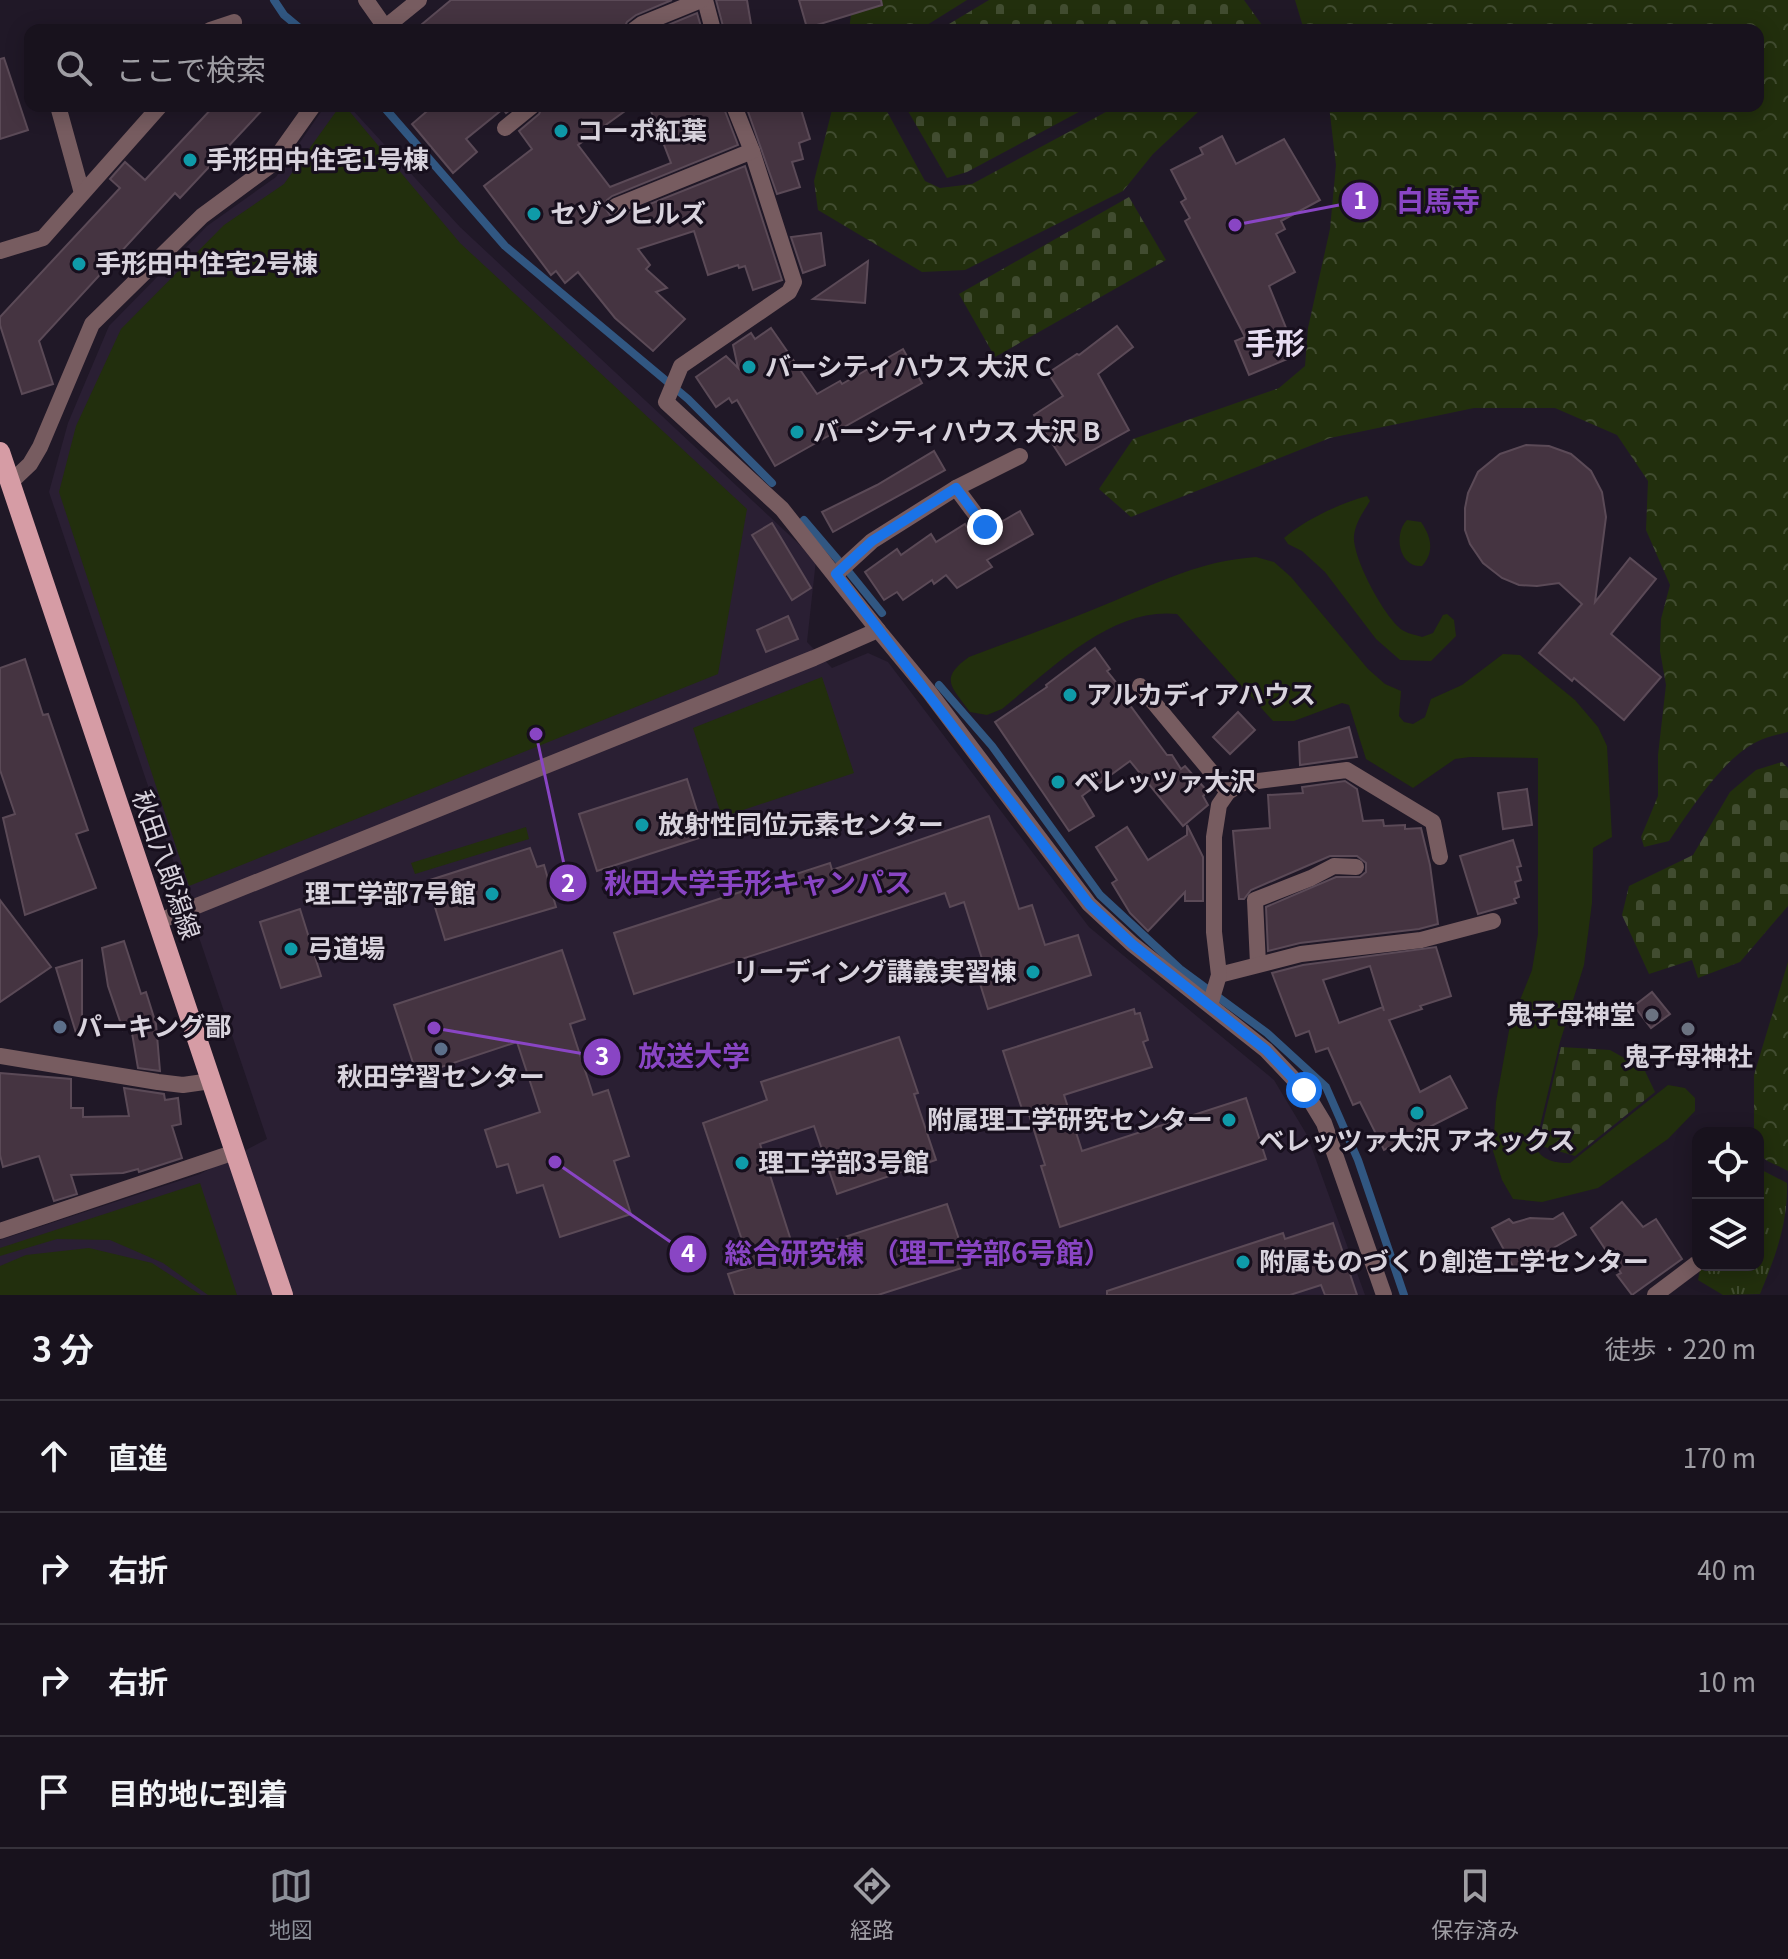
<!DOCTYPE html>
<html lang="ja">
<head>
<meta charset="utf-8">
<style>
  :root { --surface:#18121d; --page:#211b26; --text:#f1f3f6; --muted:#9f9ea4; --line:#36323b; --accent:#8c9099 }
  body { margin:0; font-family:Georgia,"Noto Sans JP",serif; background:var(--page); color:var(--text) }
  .controls { position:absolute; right:24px; bottom:24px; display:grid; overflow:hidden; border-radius:16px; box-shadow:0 4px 20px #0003 }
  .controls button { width:72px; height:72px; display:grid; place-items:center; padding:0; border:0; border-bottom:2px solid var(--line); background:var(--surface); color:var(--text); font:40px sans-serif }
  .stop { position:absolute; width:24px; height:24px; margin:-18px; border:6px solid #1a73e8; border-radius:50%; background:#fff }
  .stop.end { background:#1a73e8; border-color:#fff; box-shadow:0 2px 8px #0008 }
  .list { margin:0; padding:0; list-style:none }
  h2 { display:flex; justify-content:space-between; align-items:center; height:104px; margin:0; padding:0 32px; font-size:34px }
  h2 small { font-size:26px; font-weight:400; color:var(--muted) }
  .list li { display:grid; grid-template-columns:52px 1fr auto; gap:24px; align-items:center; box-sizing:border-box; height:112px; padding:0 32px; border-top:2px solid var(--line) }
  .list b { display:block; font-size:30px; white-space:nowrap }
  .list em { font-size:26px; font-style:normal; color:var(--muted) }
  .icon { flex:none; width:44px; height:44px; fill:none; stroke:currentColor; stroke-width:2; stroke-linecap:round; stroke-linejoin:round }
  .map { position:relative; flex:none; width:1788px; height:1295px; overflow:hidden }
  .search { position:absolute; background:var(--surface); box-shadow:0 4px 20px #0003; left:24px; right:24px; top:24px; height:88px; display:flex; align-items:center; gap:20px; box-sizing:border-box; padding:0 28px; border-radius:16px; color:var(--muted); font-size:30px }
  .sheet { height:552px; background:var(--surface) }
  nav { display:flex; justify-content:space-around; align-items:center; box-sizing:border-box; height:112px; border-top:2px solid var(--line); background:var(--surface); font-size:22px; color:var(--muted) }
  nav a { display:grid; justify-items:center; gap:4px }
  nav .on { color:var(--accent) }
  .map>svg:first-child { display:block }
  .built { fill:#2a1f33 }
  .green { fill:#222f0d }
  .forest { fill:url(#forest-crowns) }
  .cemetery { fill:url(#cemetery-stones) }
  .park { fill:url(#park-tufts) }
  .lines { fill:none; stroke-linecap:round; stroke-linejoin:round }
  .stream { stroke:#315782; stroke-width:8 }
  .building { fill:#453441; stroke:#5b4a57; stroke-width:2; fill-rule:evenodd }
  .street { stroke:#775c60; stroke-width:16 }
  .primary { stroke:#d69ca5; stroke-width:20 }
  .route { stroke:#1a73e8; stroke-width:10 }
  .culture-dot { fill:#0f9aa8; stroke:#170f1d; stroke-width:3 }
  .worship-dot { fill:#6b7280; stroke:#170f1d; stroke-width:3 }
  .service-dot { fill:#5c6f8a; stroke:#170f1d; stroke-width:3 }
  .labels { text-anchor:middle; stroke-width:6; stroke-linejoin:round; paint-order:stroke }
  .poi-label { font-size:26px; font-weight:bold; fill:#d8d3dd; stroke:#170f1d; text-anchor:start }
  .street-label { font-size:26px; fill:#d8d3dd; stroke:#170f1d }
  .quarter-label { font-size:30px; font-weight:bold; fill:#e6dbf1; stroke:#170f1d }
  .leader { fill:none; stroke:#8945c4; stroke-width:3 }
  .callout-dot { fill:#8945c4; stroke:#170f1d; stroke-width:3 }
  .mark-label { font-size:24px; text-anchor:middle; font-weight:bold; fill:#fff }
  .callout-label { font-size:28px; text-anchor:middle; font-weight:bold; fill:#8945c4; stroke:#170f1d; stroke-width:6; stroke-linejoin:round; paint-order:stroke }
</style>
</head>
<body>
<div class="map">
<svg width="1788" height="1295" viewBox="0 0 1788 1295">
  <defs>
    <pattern id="forest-crowns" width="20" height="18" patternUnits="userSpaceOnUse" patternTransform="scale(2)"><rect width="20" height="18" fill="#222f0d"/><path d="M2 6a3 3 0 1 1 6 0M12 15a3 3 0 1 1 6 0" fill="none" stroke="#414c30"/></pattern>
    <pattern id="cemetery-stones" width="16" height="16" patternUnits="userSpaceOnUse" patternTransform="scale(2)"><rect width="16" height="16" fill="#222f0d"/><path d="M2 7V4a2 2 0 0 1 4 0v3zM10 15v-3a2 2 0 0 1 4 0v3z" fill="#414c30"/></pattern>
    <pattern id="park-tufts" width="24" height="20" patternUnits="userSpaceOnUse" patternTransform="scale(2)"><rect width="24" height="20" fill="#222f0d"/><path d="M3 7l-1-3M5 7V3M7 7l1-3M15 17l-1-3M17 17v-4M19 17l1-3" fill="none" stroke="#414c30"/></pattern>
  </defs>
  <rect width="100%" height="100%" fill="#201827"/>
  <polygon class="built" points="325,106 349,106 460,227 816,560 807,642 832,668 868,653 888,662 1089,927 1274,1080 1307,1135 1365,1295 0,1295 0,1240 200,1174 267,1139 49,492 68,423 109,326 207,226 276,177"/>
  <g class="green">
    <polygon points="340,106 345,106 460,243 747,509 718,674 189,886 59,492 76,426 121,329 224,225 284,184"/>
    <path d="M 1367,496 L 1370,501 C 1363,512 1355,524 1354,536 C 1352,557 1386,621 1404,631 C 1409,634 1417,635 1422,637 L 1433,633 L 1443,615 L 1447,614 L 1454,620 L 1456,636 L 1431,661 L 1400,660 L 1376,639 L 1325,572 L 1302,551 L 1288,544 L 1284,538 C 1306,519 1339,504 1367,496 Z"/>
    <path d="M 1407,520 L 1421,522 C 1431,537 1435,551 1422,566 C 1399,568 1393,534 1407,520 Z"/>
    <path d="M 1256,557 L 1274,562 L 1291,577 L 1368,669 L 1385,684 L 1401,691 L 1399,716 L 1404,722 L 1413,724 L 1425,717 L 1431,699 L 1462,685 L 1503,654 L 1520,655 L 1575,700 L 1598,727 L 1607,746 L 1612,837 L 1593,848 L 1592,903 L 1584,965 L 1560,1042 L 1535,1147 C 1543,1161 1555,1163 1570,1163 L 1668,1085 L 1685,1088 L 1695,1098 L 1695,1111 L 1668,1139 L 1598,1188 L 1542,1202 L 1513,1199 L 1502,1180 L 1493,1151 L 1496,1102 L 1510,1025 L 1532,970 L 1538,934 L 1538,758 L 1470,757 L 1455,759 L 1413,788 L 1366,759 L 1349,705 L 1342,703 L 1294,721 L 1273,721 L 1177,614 C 1111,607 1050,670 1002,709 L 987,715 L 970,712 C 952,687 938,679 969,657 C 1018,639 1066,621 1114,601 C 1164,580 1201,561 1256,557 Z"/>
    <polygon points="822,677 854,773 722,817 693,728"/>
    <polygon points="526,827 529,839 415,874 411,863"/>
    <polygon points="200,1183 237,1295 208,1295 163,1263 110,1240 57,1239 0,1256 0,1248"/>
    <polygon points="89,1248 152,1263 201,1295 0,1295 0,1266 26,1255"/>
  </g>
  <g class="forest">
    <polygon points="853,0 967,0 919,30 849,30"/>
    <path d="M 1295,0 L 1788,0 L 1788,732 C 1780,734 1771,736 1763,739 C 1726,753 1691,809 1669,841 L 1644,847 L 1641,837 L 1658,796 L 1658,755 L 1666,685 L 1660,651 L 1661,619 L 1670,585 L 1646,530 L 1648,481 L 1617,435 L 1555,408 L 1474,408 L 1330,438 L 1131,517 L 1099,489 L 1133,439 L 1279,388 L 1305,366 L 1308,328 L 1330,229 L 1336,165 L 1329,106 L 1758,106 L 1758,30 L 1304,30 Z"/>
    <polygon points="833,106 884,106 925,181 940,188 972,184 1117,106 1197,106 1198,112 1153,154 1123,191 965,270 922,272 818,210 814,181"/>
    <path d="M 1788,962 L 1788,1171 C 1765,1158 1758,1164 1758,1133 L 1754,1133 L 1754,1075 Z"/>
  </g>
  <g class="cemetery">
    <polygon points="989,0 1244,0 1262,25 1262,30 939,30"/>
    <polygon points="905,106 1090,106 967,172 947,178"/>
    <polygon points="1129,197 1166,260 995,357 959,294"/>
    <polygon points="1782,762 1788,768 1788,906 1740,962 1698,978 1692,960 1649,974 1622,915 1629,886 1693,855 1730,792 1756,770"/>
    <polygon points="1561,1047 1610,1050 1644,1069 1655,1092 1575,1156 1538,1145"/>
  </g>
  <path class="park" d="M 1758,1168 L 1787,1183 C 1788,1224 1775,1257 1760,1294 L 1723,1295 L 1698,1280 L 1701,1265 L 1758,1265 Z"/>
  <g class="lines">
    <g class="stream">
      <polyline points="274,0 284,15 302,30"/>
      <polyline points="383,106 505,246 688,399 772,483"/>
      <polyline points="804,520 839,561"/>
      <polyline points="848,571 882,613"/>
      <polyline points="939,685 992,746 1100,895 1180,969 1267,1033 1326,1087 1358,1160 1404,1295"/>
    </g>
  </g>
  <g class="building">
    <polygon points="451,0 672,0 636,15 627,22 623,30 415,30"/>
    <polygon points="716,0 747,0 752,30 724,30"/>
    <polygon points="799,0 881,0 882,5 807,28"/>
    <polygon points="697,13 702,30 656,30"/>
    <polygon points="4,58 28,130 0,139 0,59"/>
    <polygon points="214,106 266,106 180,198 175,193 39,341 53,384 22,394 0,325 0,317 120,188 110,179 125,162 145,180"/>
    <polygon points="433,106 515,106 506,113 503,109 466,139 477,152 453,173 412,124"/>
    <polygon points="543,106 632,106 578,145 610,187 671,163 649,106 723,106 738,145 612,196 607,200 606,209 610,215 620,216 745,166 782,280 753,290 745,266 739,268 738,265 708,275 694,231 638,249 650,265 646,269 667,288 656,292 685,319 653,351 615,318 578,272 565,283 556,271 551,275 484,186 532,149 519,131 539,114"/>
    <polygon points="746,106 800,106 810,139 799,143 803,159 792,162 800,187 777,194"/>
    <polygon points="1222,136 1236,164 1284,139 1320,200 1281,221 1285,229 1276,234 1295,272 1269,286 1297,355 1249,375 1235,341 1245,337 1185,221 1190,218 1181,202 1186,199 1171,170 1203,154 1200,148"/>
    <polygon points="821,233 825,265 803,273 791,237"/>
    <polygon points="868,261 865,303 813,299"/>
    <polygon points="1117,326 1133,347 1098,374 1129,430 1066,465 1034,415 1063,396 1048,373 1077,354 1079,355"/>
    <polygon points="771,328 817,394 840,381 842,384 903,349 922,383 775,466 737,400 732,403 729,398 716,407 696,377 726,356 738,368 733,345 751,333 755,339"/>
    <polygon points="1526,445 1549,446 1571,454 1591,471 1602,492 1606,517 1595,602 1630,558 1656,579 1611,634 1661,677 1624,720 1574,678 1572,681 1539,653 1582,604 1559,583 1537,586 1519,585 1502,578 1483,563 1470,544 1465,530 1465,508 1468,493 1478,472 1500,454"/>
    <polygon points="934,451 945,470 833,532 822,512 877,485"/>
    <polygon points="1020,511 1033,534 987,560 992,567 957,588 946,575 934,584 932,580 903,600 897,592 884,600 865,572 897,549 901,555 931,534 936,542 965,524 973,537 978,535 987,538 995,532 996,525"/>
    <polygon points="772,523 811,588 792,600 752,535"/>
    <polygon points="788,616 798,639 766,652 757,630"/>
    <polygon points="1095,648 1110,669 1107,671 1123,691 1121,693 1167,755 1172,755 1181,769 1185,766 1208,792 1203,796 1208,805 1183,826 1130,761 1082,796 1094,816 1069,831 995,722 1047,687 1046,685"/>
    <polygon points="25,659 43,715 48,714 88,830 76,834 96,888 25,915 3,818 15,814 0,770 0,668"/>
    <polygon points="1238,712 1255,730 1230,754 1213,737"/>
    <polygon points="1349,727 1357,757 1300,765 1299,742"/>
    <polygon points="687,779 705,836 597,871 579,814"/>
    <polygon points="1345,781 1357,789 1363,821 1383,820 1384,826 1405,825 1405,829 1421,828 1430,865 1438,924 1419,929 1300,943 1268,951 1266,907 1336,877 1360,877 1366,872 1366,863 1357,856 1330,856 1251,890 1244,899 1239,899 1233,831 1270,828 1268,795 1303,793 1302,787"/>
    <polygon points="1527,789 1532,825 1503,829 1498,793"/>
    <polygon points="989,816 1019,909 1032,905 1045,945 1078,935 1091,975 988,1009 975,968 984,965 964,902 950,907 945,893 634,994 614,933 830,863 832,870"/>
    <polygon points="1187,825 1203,857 1203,901 1185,901 1185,892 1148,931 1130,913 1112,883 1117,880 1096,847 1127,827 1148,860 1187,835"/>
    <polygon points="1513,840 1521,866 1517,867 1521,880 1515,882 1519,897 1514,899 1516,903 1478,914 1460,856"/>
    <polygon points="530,848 537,867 544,865 556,907 445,940 427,881"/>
    <polygon points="0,900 51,967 0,1002"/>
    <polygon points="300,909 321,976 281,988 260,922"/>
    <polygon points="124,941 141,994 146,992 156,1024 160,1071 138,1068 131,1027 123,1030 108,986 102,948"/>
    <path d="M 1436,947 L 1451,996 L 1420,1006 L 1422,1009 L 1389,1020 L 1420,1092 L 1450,1076 L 1467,1108 L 1384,1150 L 1360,1102 L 1353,1105 L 1328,1048 L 1316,1052 L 1309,1031 L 1296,1036 L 1272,973 L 1303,965 ZM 1370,966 L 1384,1011 L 1383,1007 L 1339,1023 L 1323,980 Z"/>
    <polygon points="562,950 585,1019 570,1024 593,1095 608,1090 629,1156 614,1161 631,1214 560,1237 543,1185 517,1193 508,1164 497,1167 485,1130 540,1112 517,1042 417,1075 394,1005"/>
    <polygon points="82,960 82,1035 77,1036 56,968"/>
    <polygon points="1652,992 1670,1014 1651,1028 1634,1006"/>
    <polygon points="1134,1009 1135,1014 1140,1013 1148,1040 1143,1042 1152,1067 1064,1095 1082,1151 1246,1098 1266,1159 1060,1227 1041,1166 1045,1165 1027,1108 1022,1109 1003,1051"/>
    <polygon points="899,1037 918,1093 914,1094 936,1160 837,1194 814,1126 760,1144 795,1253 947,1204 968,1266 878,1295 735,1295 728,1274 751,1267 703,1123 767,1100 761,1082"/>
    <polygon points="0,1073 71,1079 71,1108 83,1108 83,1117 129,1116 124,1088 164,1094 165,1100 178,1098 181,1124 172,1126 182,1158 139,1172 138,1169 123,1173 71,1175 77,1194 54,1201 39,1156 3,1167 0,1155"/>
    <polygon points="1622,1202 1643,1227 1656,1219 1682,1259 1632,1295 1617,1275 1621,1273 1591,1228"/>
    <polygon points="1563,1213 1576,1235 1515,1270 1492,1228 1509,1219 1513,1223 1530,1218 1553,1219"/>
    <polygon points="1333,1223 1357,1295 1325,1295 1321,1285 1290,1295 1107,1295 1107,1291 1283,1233 1285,1239"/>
  </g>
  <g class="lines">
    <g class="street">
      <polyline points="366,0 385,27"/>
      <polyline points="705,0 713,30"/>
      <polyline points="210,30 234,22 227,30"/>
      <polyline points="382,30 419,0"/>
      <polyline points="634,30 642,24 701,0"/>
      <polyline points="58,106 82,193"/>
      <polyline points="734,106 752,151 794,282 789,292 681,366 666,402 782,509 878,630"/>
      <polyline points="505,128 532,106"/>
      <polyline points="616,206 752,151"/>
      <polyline points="0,251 43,238 160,106"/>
      <polyline points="10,483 30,464 40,447 92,324 202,216 271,165 313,106"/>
      <polyline points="956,488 1020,456"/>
      <polyline points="836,574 872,541 956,488 985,527"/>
      <polyline points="1140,686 1228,792"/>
      <polyline points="157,922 814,658 878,630 930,693 1089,904 1132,944 1266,1050 1304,1090 1324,1123 1384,1295"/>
      <polyline points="1258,964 1255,900 1311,878 1334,866 1356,867"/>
      <polyline points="1219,975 1301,954 1421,940 1493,921"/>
      <polyline points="1210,1005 1219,975 1214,932 1214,837 1219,805 1228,792 1242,783 1347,770 1433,822 1440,857"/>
      <polyline points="0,1056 158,1082 183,1085 211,1081"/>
      <polyline points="0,1231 235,1152"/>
      <polyline points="1655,1295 1696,1264"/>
    </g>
    <polyline class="primary" points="0,452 283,1295"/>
  </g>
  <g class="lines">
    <polyline class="route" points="985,527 956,488 872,541 836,574 1089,904 1132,944 1266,1050 1304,1090"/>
  </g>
  <g class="culture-dot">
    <circle cx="561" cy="131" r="8"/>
    <circle cx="190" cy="160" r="8"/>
    <circle cx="534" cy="214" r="8"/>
    <circle cx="79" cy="264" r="8"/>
    <circle cx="749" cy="367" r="8"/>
    <circle cx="797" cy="432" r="8"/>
    <circle cx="1070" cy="695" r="8"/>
    <circle cx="1058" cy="782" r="8"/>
    <circle cx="642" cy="825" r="8"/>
    <circle cx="492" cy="894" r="8"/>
    <circle cx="291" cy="949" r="8"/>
    <circle cx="1033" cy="972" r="8"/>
    <circle cx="1417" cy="1113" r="8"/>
    <circle cx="1229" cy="1120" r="8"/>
    <circle cx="742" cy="1163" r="8"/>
    <circle cx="1243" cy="1262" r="8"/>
  </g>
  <g class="worship-dot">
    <circle cx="1652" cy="1015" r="8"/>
    <circle cx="1688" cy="1029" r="8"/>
  </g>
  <g class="service-dot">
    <circle cx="60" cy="1027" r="8"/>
    <circle cx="441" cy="1049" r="8"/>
  </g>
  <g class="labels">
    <g class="poi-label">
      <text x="577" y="140">コーポ紅葉</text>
      <text x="206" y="169">手形田中住宅1号棟</text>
      <text x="550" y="223">セゾンヒルズ</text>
      <text x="95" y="273">手形田中住宅2号棟</text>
      <text x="765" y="376">バーシティハウス 大沢 C</text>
      <text x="813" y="441">バーシティハウス 大沢 B</text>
      <text x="1086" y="704">アルカディアハウス</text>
      <text x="1074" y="791">ベレッツァ大沢</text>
      <text x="658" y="834">放射性同位元素センター</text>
      <text x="476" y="903" text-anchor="end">理工学部7号館</text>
      <text x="307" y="958">弓道場</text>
      <text x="1017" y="981" text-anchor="end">リーディング講義実習棟</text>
      <text x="1636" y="1024" text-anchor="end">鬼子母神堂</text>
      <text x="76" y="1036">パーキング鄙</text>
      <text x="1688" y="1066" text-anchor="middle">鬼子母神社</text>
      <text x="441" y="1086" text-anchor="middle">秋田学習センター</text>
      <text x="1213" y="1129" text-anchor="end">附属理工学研究センター</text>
      <text x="1417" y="1150" text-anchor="middle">ベレッツァ大沢 アネックス</text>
      <text x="758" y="1172">理工学部3号館</text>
      <text x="1259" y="1271">附属ものづくり創造工学センター</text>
    </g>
    <g class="street-label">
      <text transform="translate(166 865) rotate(71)" y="9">秋田八郎潟線</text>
    </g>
    <g class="quarter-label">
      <text x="1275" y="354">手形</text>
    </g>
  </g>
  <path class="leader" d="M1235 225L1360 201M536 734L568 883M434 1028L602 1057M555 1162L688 1254"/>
  <g class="callout-dot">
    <circle cx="1235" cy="225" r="8"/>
    <circle cx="536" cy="734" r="8"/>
    <circle cx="434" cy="1028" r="8"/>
    <circle cx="555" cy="1162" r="8"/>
    <circle cx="1360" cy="201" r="20"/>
    <circle cx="568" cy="883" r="20"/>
    <circle cx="602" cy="1057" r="20"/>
    <circle cx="688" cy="1254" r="20"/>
  </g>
  <g class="mark-label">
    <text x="1360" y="209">1</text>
    <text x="568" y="892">2</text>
    <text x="602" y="1065">3</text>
    <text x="688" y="1262">4</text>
  </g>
  <g class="callout-label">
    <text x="1438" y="211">白馬寺</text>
    <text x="758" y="893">秋田大学手形キャンパス</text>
    <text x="694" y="1066">放送大学</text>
    <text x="918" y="1263">総合研究棟 （理工学部6号館）</text>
  </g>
</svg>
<div class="controls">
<button><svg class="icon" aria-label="locate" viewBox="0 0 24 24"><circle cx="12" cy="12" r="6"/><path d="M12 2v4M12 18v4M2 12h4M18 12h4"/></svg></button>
<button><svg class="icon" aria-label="layers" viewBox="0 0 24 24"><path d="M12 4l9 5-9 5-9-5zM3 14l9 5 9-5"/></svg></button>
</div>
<div class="stop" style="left:1304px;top:1090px"></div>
<div class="stop end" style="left:985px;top:527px"></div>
<div class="search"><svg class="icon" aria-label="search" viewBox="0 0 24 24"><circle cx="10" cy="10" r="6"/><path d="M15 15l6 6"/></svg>ここで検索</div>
</div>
<section class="sheet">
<h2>3 分<small>徒歩 · 220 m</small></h2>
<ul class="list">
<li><svg class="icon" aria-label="ahead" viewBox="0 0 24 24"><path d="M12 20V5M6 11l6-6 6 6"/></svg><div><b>直進</b></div><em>170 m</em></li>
<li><svg class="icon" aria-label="right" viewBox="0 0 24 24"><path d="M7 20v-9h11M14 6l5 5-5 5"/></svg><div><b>右折</b></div><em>40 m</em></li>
<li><svg class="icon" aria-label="right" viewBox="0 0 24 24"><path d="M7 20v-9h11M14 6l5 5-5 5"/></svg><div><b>右折</b></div><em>10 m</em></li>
<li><svg class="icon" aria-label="arrive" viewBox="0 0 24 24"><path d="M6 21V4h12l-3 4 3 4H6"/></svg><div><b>目的地に到着</b></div></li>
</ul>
</section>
<nav>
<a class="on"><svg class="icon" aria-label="map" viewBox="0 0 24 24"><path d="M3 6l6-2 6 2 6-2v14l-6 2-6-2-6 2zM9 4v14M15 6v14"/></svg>地図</a>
<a><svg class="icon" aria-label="directions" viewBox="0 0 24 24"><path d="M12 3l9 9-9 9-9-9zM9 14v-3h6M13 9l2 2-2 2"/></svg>経路</a>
<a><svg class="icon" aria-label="saved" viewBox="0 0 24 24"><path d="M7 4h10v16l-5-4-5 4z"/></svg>保存済み</a>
</nav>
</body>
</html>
